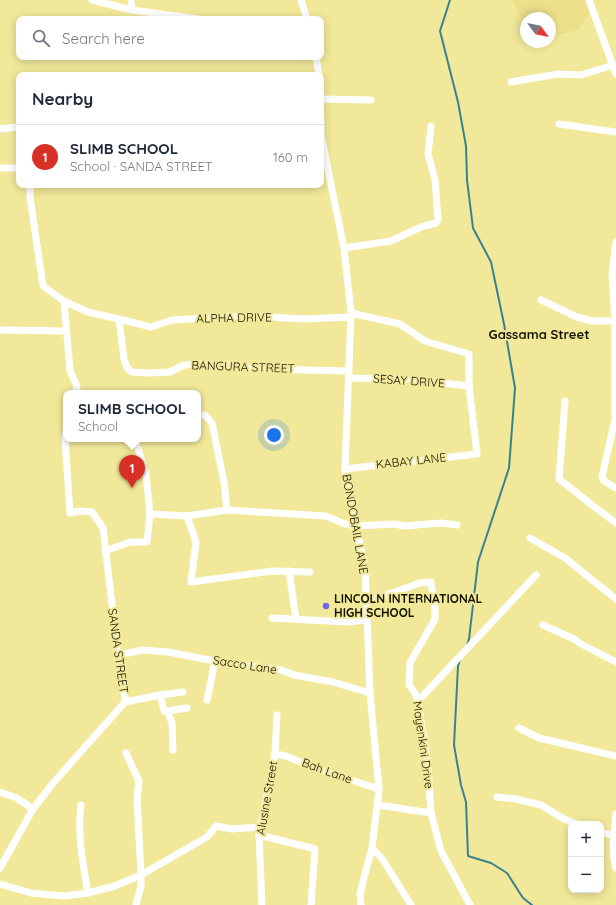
<!DOCTYPE html>
<html lang="en">
<head>
<meta charset="utf-8">
<style>
  :root { --surface:#fff; --page:#f2f2f3; --text:#1f2937; --muted:#747a83; --line:#e0e1e3; --accent:#d93025 }
  body { margin:0; font-family:Quicksand,sans-serif; background:var(--page); color:var(--text) }
  .controls { position:absolute; right:12px; bottom:12px; display:grid; overflow:hidden; border-radius:8px; box-shadow:0 2px 10px #0003 }
  .controls button { width:36px; height:36px; display:grid; place-items:center; padding:0; border:0; border-bottom:1px solid var(--line); background:var(--surface); color:var(--text); font:20px sans-serif }
  .compass { position:absolute; left:520px; top:12px; width:36px; height:36px; border-radius:50%; background:var(--surface); box-shadow:0 2px 10px #0003; rotate:123deg }
  .you { position:absolute; left:274px; top:435px; width:14px; height:14px; margin:-10px; border:3px solid #fff; border-radius:50%; background:#1a73e8; box-shadow:0 0 0 6px #1a73e833 }
  .badge { display:grid; place-items:center; width:26px; height:26px; border-radius:50%; background:var(--accent); color:#fff; font-size:13px; font-weight:700 }
  .pin { position:absolute; translate:-50% -33px; filter:drop-shadow(0 1px 2px #0008) }
  .pin::after { content:''; position:absolute; top:21px; width:14px; height:12px; background:inherit; clip-path:polygon(0 0,100% 0,50% 100%) }
  .popup { position:absolute; left:63px; top:390px; width:138px; height:52px; box-sizing:border-box; display:grid; place-content:center; border-radius:8px; background:var(--surface); filter:drop-shadow(0 1px 3px #0005); font-size:13px; white-space:nowrap; color:var(--muted) }
  .popup b { font-size:15px; color:var(--text) }
  .popup::after { content:''; position:absolute; left:50%; top:100%; margin-left:-8px; border:8px solid transparent; border-top-color:var(--surface) }
  .list { margin:0; padding:0; list-style:none }
  h2 { display:flex; justify-content:space-between; align-items:center; height:52px; margin:0; padding:0 16px; font-size:17px }
  h2 small { font-size:13px; font-weight:400; color:var(--muted) }
  .list li { display:grid; grid-template-columns:26px 1fr auto; gap:12px; align-items:center; box-sizing:border-box; height:64px; padding:0 16px; border-top:1px solid var(--line) }
  .list b { display:block; font-size:15px; white-space:nowrap }
  .list p { margin:0; font-size:13px; white-space:nowrap; color:var(--muted) }
  .list em { font-size:13px; font-style:normal; color:var(--muted) }
  .icon { flex:none; width:22px; height:22px; fill:none; stroke:currentColor; stroke-width:2; stroke-linecap:round; stroke-linejoin:round }
  .map { position:relative; flex:none; width:616px; height:905px; overflow:hidden }
  .search { position:absolute; background:var(--surface); box-shadow:0 2px 10px #0003; left:16px; top:16px; width:308px; height:44px; display:flex; align-items:center; gap:10px; box-sizing:border-box; padding:0 14px; border-radius:8px; color:var(--muted); font-size:15px }
  .panel { position:absolute; background:var(--surface); box-shadow:0 2px 10px #0003; left:16px; top:72px; width:308px; height:116px; border-radius:8px }
  .map>svg:first-child { display:block }
  .built { fill:#ece18a }
  .lines { fill:none; stroke-linecap:round; stroke-linejoin:round }
  .stream { stroke:#3c8090; stroke-width:2 }
  .minor { stroke:#fff; stroke-width:7 }
  .poi-dot { fill:#7169e4; stroke:#f1e89a; stroke-width:1.5 }
  .labels { text-anchor:middle; stroke-width:4; stroke-linejoin:round; paint-order:stroke }
  .street-label { font-size:12px; fill:#161300; stroke:#f1e89a }
  .poi-label { font-size:12px; font-weight:bold; fill:#161300; stroke:#f1e89a; text-anchor:start }
  .neighbourhood-label { font-size:13px; font-weight:bold; fill:#161300; stroke:#f1e89a }
</style>
</head>
<body>
<div class="map">
<svg width="616" height="905" viewBox="0 0 616 905">
  <rect width="100%" height="100%" fill="#f1e89a"/>
  <polygon class="built" points="512,0 587,0 592,10 578,30 555,36 550,34 550,18 526,18 526,22 523,20"/>
  <g class="lines">
    <g class="stream">
      <polyline points="450,0 440,31 458,102 466,146 467,180 473,228 491,262 504,324 515,388 509,468 478,562 469,639 467,645"/>
      <polyline points="460,660 458,666 454,745 461,785 466,802 468,856 491,863 507,873 523,898 532,905"/>
    </g>
    <g class="minor">
      <polyline points="92,0 132,10 198,19"/>
      <polyline points="131,0 132,10"/>
      <polyline points="301,0 307,19"/>
      <polyline points="589,0 616,74"/>
      <polyline points="316,57 319,75"/>
      <polyline points="511,82 558,74 581,75 613,65"/>
      <polyline points="321,99 371,100"/>
      <polyline points="321,119 321,134 329,175 344,248 351,313 345,469 347,489 365,565 370,693 379,789 372,848 363,881 360,895 361,905"/>
      <polyline points="559,124 616,132"/>
      <polyline points="0,129 19,127"/>
      <polyline points="0,168 19,168"/>
      <polyline points="30,185 30,197 43,286 64,301 88,312 119,319 124,359 127,368 132,372 149,373 170,372 184,365 198,364 227,365 253,369 349,371"/>
      <polyline points="616,242 612,274 615,321 615,419 602,477 604,481 616,488"/>
      <polyline points="344,248 391,241 421,227 436,223 438,220 435,180 428,154 431,126"/>
      <polyline points="541,300 577,317 592,321 615,321"/>
      <polyline points="64,301 70,371 77,386 76,393"/>
      <polyline points="119,319 151,327 172,320 227,317 252,316 303,319 351,317"/>
      <polyline points="0,330 66,331"/>
      <polyline points="349,378 409,379 469,386"/>
      <polyline points="565,401 559,479 596,508 616,523"/>
      <polyline points="198,415 205,415 212,423 224,482 227,510"/>
      <polyline points="345,469 477,454 469,386 469,354 425,341 400,324 351,313"/>
      <polyline points="150,514 187,516 227,510 326,516 345,524 356,526 395,524 404,526 441,523 457,525"/>
      <polyline points="187,516 196,542 191,582 272,571 310,572"/>
      <polyline points="530,538 565,558 616,599"/>
      <polyline points="105,551 130,542 147,542 150,514 146,474 135,439"/>
      <polyline points="289,571 296,619"/>
      <polyline points="366,602 420,583 431,582 435,608 435,619 410,663 409,685 415,693 418,701 428,766 431,813 441,851 470,905"/>
      <polyline points="272,618 347,622 367,620"/>
      <polyline points="543,625 574,639 581,644 616,662"/>
      <polyline points="118,655 143,650 168,652 215,661 281,670 294,675 333,682 370,693"/>
      <polyline points="160,695 183,692"/>
      <polyline points="207,700 215,661"/>
      <polyline points="418,701 536,575"/>
      <polyline points="125,702 160,695 164,711 167,711 172,723 173,750"/>
      <polyline points="167,711 187,708"/>
      <polyline points="519,728 539,738 616,756"/>
      <polyline points="126,753 139,781 137,799 141,875 141,886 136,905"/>
      <polyline points="275,754 286,756 320,770 379,789"/>
      <polyline points="0,792 17,798 33,809"/>
      <polyline points="497,797 516,799 541,805 564,819 577,824"/>
      <path d="M 81,805 C 77,834 83,864 88,893"/>
      <polyline points="378,805 431,813"/>
      <path d="M 616,814 C 614,831 611,852 616,868"/>
      <polyline points="601,832 614,836"/>
      <polyline points="259,835 315,849 311,905"/>
      <polyline points="372,848 383,860 411,905"/>
      <polyline points="0,868 33,809 54,782 125,702 125,697 118,655 103,528 92,512 81,511 70,513 65,439 66,431"/>
      <polyline points="0,884 31,893 64,896 88,893 115,886 141,875 207,837 216,826 232,829 259,827"/>
      <polyline points="262,905 259,835 275,754 277,715"/>
    </g>
  </g>
  <circle class="poi-dot" cx="326" cy="606" r="4"/>
  <g class="labels">
    <g class="street-label">
      <text transform="translate(234 318) rotate(-1)" y="4">ALPHA DRIVE</text>
      <text transform="translate(243 367) rotate(2)" y="4">BANGURA STREET</text>
      <text transform="translate(409 381) rotate(4)" y="4">SESAY DRIVE</text>
      <text transform="translate(411 461) rotate(-6)" y="4">KABAY LANE</text>
      <text transform="translate(355 524) rotate(80)" y="4">BONDOBAIL LANE</text>
      <text transform="translate(118 651) rotate(82)" y="4">SANDA STREET</text>
      <text transform="translate(245 665) rotate(9)" y="4">Sacco Lane</text>
      <text transform="translate(423 745) rotate(82)" y="4">Mayenkini Drive</text>
      <text transform="translate(327 771) rotate(20)" y="4">Bah Lane</text>
      <text transform="translate(267 798) rotate(-80)" y="4">Alusine Street</text>
    </g>
    <g class="poi-label">
      <text x="334" y="603">LINCOLN INTERNATIONAL<tspan x="334" dy="14">HIGH SCHOOL</tspan></text>
    </g>
    <g class="neighbourhood-label">
      <text x="539" y="339">Gassama Street</text>
    </g>
  </g>
</svg>
<div class="controls">
<button>+</button>
<button>−</button>
</div>
<svg class="compass" viewBox="-18 -18 36 36"><path d="M0-13l5 13h-10z" fill="#e53935"/><path d="M0 13l5-13h-10z" fill="#747a83"/></svg>
<div class="you"></div>
<div class="pin badge" style="left:132px;top:488px">1</div>
<div class="popup"><b>SLIMB SCHOOL</b>School</div>
<div class="search"><svg class="icon" aria-label="search" viewBox="0 0 24 24"><circle cx="10" cy="10" r="6"/><path d="M15 15l6 6"/></svg>Search here</div>
<section class="panel">
<h2>Nearby<small></small></h2>
<ul class="list">
<li><span class="badge">1</span><div><b>SLIMB SCHOOL</b><p>School · SANDA STREET</p></div><em>160 m</em></li>
</ul>
</section>
</div>
</body>
</html>
